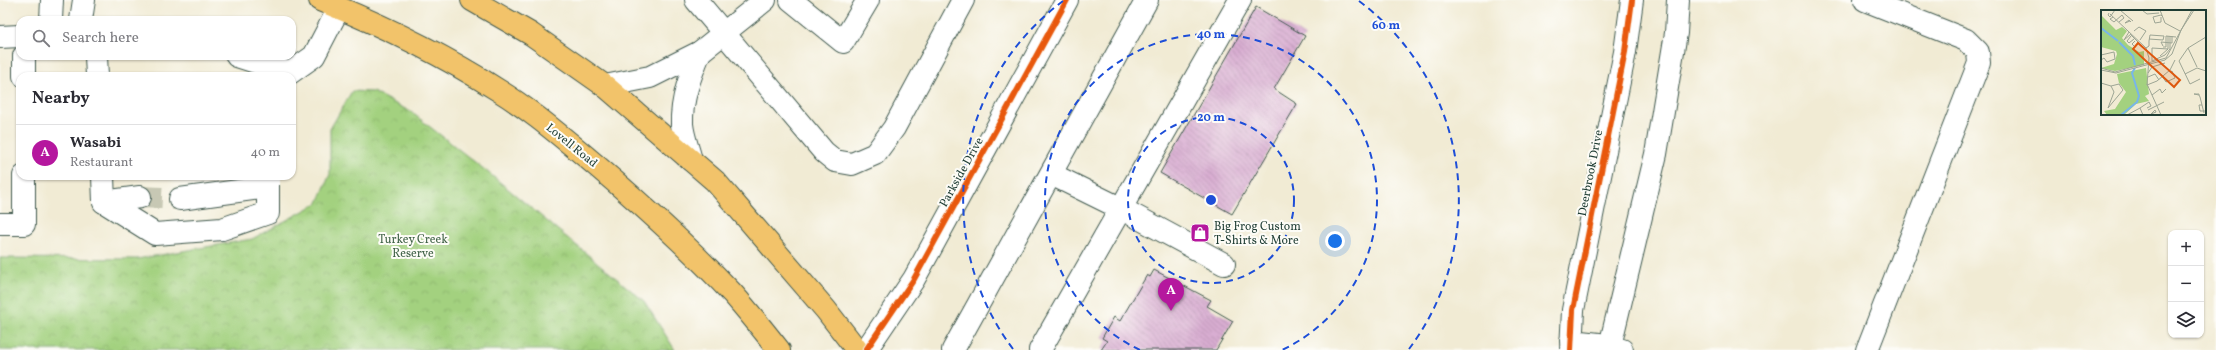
<!DOCTYPE html>
<html lang="en">
<head>
<meta charset="utf-8">
<style>
  :root { --surface:#fff; --page:#f2f2f3; --text:#2b2b33; --muted:#7c7c81; --line:#e1e1e2; --accent:#b5179e }
  body { margin:0; font-family:Vollkorn,serif; background:var(--page); color:var(--text) }
  .controls { position:absolute; right:12px; bottom:12px; display:grid; overflow:hidden; border-radius:8px; box-shadow:0 1px 3px #0004 }
  .controls button { width:36px; height:36px; display:grid; place-items:center; padding:0; border:0; border-bottom:1px solid var(--line); background:var(--surface); color:var(--text); font:20px sans-serif }
  .you { position:absolute; left:1335px; top:241px; width:14px; height:14px; margin:-10px; border:3px solid #fff; border-radius:50%; background:#1a73e8; box-shadow:0 0 0 6px #1a73e833 }
  .badge { display:grid; place-items:center; width:26px; height:26px; border-radius:50%; background:var(--accent); color:#fff; font-size:13px; font-weight:700 }
  .pin { position:absolute; translate:-50% -33px; filter:drop-shadow(0 1px 2px #0008) }
  .pin::after { content:''; position:absolute; top:21px; width:14px; height:12px; background:inherit; clip-path:polygon(0 0,100% 0,50% 100%) }
  .list { margin:0; padding:0; list-style:none }
  h2 { display:flex; justify-content:space-between; align-items:center; height:52px; margin:0; padding:0 16px; font-size:17px }
  h2 small { font-size:13px; font-weight:400; color:var(--muted) }
  .list li { display:grid; grid-template-columns:26px 1fr auto; gap:12px; align-items:center; box-sizing:border-box; height:56px; padding:0 16px; border-top:1px solid var(--line) }
  .list b { display:block; font-size:15px; white-space:nowrap }
  .list p { margin:0; font-size:13px; white-space:nowrap; color:var(--muted) }
  .list em { font-size:13px; font-style:normal; color:var(--muted) }
  .icon { flex:none; width:22px; height:22px; fill:none; stroke:currentColor; stroke-width:2; stroke-linecap:round; stroke-linejoin:round }
  .map { position:relative; flex:none; width:2216px; height:350px; overflow:hidden }
  .search { position:absolute; background:var(--surface); box-shadow:0 1px 3px #0004; left:16px; top:16px; width:280px; height:44px; display:flex; align-items:center; gap:10px; box-sizing:border-box; padding:0 14px; border-radius:12px; color:var(--muted); font-size:15px }
  .panel { position:absolute; background:var(--surface); box-shadow:0 1px 3px #0004; left:16px; top:72px; width:280px; height:108px; border-radius:12px }
  .map>svg:first-child { display:block }
  .park { fill:url(#park-crowns); stroke:#61875a }
  .building { fill:url(#building-back-hatch) }
  .lines { fill:none; stroke-linecap:round; stroke-linejoin:round }
  .minor-tunnel { stroke:#c7c8b4; stroke-width:22; stroke-dasharray:22 11; stroke-linecap:butt }
  .minor-casing { stroke:#3e574c; stroke-width:24 }
  .major-casing { stroke:#3e574c; stroke-width:24 }
  .minor { stroke:#fff; stroke-width:22 }
  .major { stroke:#f2c36a; stroke-width:22 }
  .cycleway-casing { stroke:#fdfcf7; stroke-width:8 }
  .cycleway { stroke:#e8590c; stroke-width:6 }
  .ring { fill:none; stroke:#1d4ed8; stroke-width:2; stroke-dasharray:7 5 }
  .labels { text-anchor:middle; stroke-width:4; stroke-linejoin:round; paint-order:stroke }
  .street-label { font-size:12px; fill:#1f3d34; stroke:#fdfcf7 }
  .poi-label { font-size:12px; fill:#1f3d34; stroke:#fdfcf7; text-anchor:start }
  .park-label { font-size:12px; fill:#406247; stroke:#fdfcf7 }
  .inset-river { fill:none; stroke:#77b5ea; stroke-width:2 }
  .inset-road { fill:none; stroke:#9da594; stroke-width:1 }
  .view { fill:#de580e; fill-opacity:0.15; stroke:#de580e; stroke-width:2 }
  .inset-edge { fill:none; stroke:#1f3d34; stroke-width:2 }
  .centre { fill:#1d4ed8; stroke:#fdfcf7; stroke-width:2 }
  .ring-label { font-size:12px; text-anchor:middle; font-weight:bold; fill:#1d4ed8; stroke:#fdfcf7; stroke-width:4; stroke-linejoin:round; paint-order:stroke }
</style>
</head>
<body>
<div class="map">
<svg width="2216" height="350" viewBox="0 0 2216 350">
  <defs>
    <pattern id="park-crowns" width="20" height="18" patternUnits="userSpaceOnUse"><rect width="20" height="18" fill="#a3d17f"/><path d="M2 6a3 3 0 1 1 6 0M12 15a3 3 0 1 1 6 0" fill="none" stroke="#8cb46e"/></pattern>
    <pattern id="building-back-hatch" width="6" height="6" patternUnits="userSpaceOnUse"><rect width="6" height="6" fill="#d9add2"/><path d="M-1 5l2 2M0 0l6 6M5-1l2 2" fill="none" stroke="#af8eab"/></pattern>
  </defs>
  <rect width="100%" height="100%" fill="#fdfcf7"/>
  <filter id="ink" filterUnits="userSpaceOnUse"><feTurbulence type="fractalNoise" baseFrequency=".025" numOctaves="2"/><feDisplacementMap in="SourceGraphic" scale="8" xChannelSelector="R" yChannelSelector="G"/><feConvolveMatrix kernelMatrix="1 2 1 2 8 2 1 2 1" color-interpolation-filters="sRGB"/></filter>
  <filter id="wash" filterUnits="userSpaceOnUse"><feTurbulence type="fractalNoise" baseFrequency=".012" numOctaves="4" result="noise"/><feDisplacementMap in="SourceGraphic" scale="16" xChannelSelector="R" yChannelSelector="G"/><feGaussianBlur stdDeviation="0.9" result="paint"/><feColorMatrix in="noise" values="0 0 0 0 0 0 0 0 0 0 0 0 0 0 0 0 0 1.4 0 .05"/><feComposite in="paint" operator="in"/></filter>
  <g filter="url(#wash)">
    <rect width="100%" height="100%" fill="#f1ebd4"/>
    <polygon class="park" points="352,91 373,92 411,112 485,170 644,301 675,350 0,350 0,258 137,259 252,239 318,203 330,174 330,129"/>
    <g id="blocks">
      <g class="building">
        <polygon points="1256,7 1305,36 1274,89 1297,104 1232,214 1160,173"/>
        <polygon points="1154,270 1211,300 1207,306 1233,321 1216,350 1101,350 1107,341 1102,338 1114,317 1120,321 1147,275 1150,277"/>
      </g>
    </g>
  </g>
  <g filter="url(#ink)">
    <use href="#blocks" fill-opacity="0" stroke="#3e574c" stroke-width="1"/>
    <g class="lines">
      <polyline class="minor-tunnel" points="140,197 180,199"/>
      <defs>
        <g id="minor">
          <polyline points="696,0 824,152 835,161 852,164 875,154 894,128 963,0"/>
          <polyline points="791,0 843,42 868,0"/>
          <polyline points="1865,0 1966,40 1978,52 1979,63 1867,350"/>
          <polyline points="51,20 52,0"/>
          <polyline points="81,20 84,0"/>
          <polyline points="0,37 20,36"/>
          <polyline points="96,56 97,76"/>
          <polyline points="237,56 290,73 314,56 339,8"/>
          <polyline points="24,76 24,56"/>
          <polyline points="605,86 650,77 700,52 765,0"/>
          <path d="M 691,160 C 688,148 683,136 682,124 C 681,99 691,74 700,52"/>
          <polyline points="1051,174 1122,209 1224,264"/>
          <polyline points="103,176 104,202 155,234 222,229 268,213 268,176"/>
          <polyline points="180,199 268,187"/>
          <polyline points="104,202 140,197"/>
          <polyline points="0,224 24,224 24,176"/>
          <polyline points="1571,341 1599,344 1622,350"/>
          <polyline points="1610,346 1656,154 1676,33 1678,0"/>
          <polyline points="866,350 914,279 1067,0"/>
          <polyline points="953,350 1147,0"/>
          <polyline points="1040,350 1240,0"/>
          <polyline points="1571,350 1573,310 1625,52 1632,0"/>
        </g>
        <g id="major">
          <path d="M 320,0 C 382,25 442,54 498,90 C 529,109 557,133 585,156 C 636,199 687,245 733,294 C 749,312 764,331 779,350"/>
          <polyline points="472,0 531,34 605,86 715,181 826,310 857,350"/>
        </g>
      </defs>
      <use href="#minor" class="minor-casing"/>
      <use href="#major" class="major-casing"/>
      <use href="#minor" class="minor"/>
      <use href="#major" class="major"/>
      <defs>
        <g id="cycleway">
          <polyline points="866,350 914,279 1067,0"/>
          <polyline points="1571,350 1573,310 1625,52 1632,0"/>
        </g>
      </defs>
      <use href="#cycleway" class="cycleway-casing"/>
      <use href="#cycleway" class="cycleway"/>
    </g>
  </g>
  <g class="ring">
    <circle cx="1211" cy="200" r="83"/>
    <path d="M1140 350A166 166 0 1 1 1282 350"/>
    <path d="M1013 349A248 248 0 0 1 1063 1M1359 1A248 248 0 0 1 1409 349"/>
  </g>
  <defs>
    <symbol id="shop-square" viewBox="-11 -11 22 22"><rect x="-9" y="-9" width="18" height="18" rx="4" fill="#b5179e" stroke="#fdfcf7"/><path d="M-5-2.5h2.3a2.7 3.5 0 0 1 5.4 0H5L5.5 6h-11ZM-1.5-2.5h3a1.5 2.3 0 0 0-3 0Z" fill="#fff"/></symbol>
  </defs>
  <g fill-rule="evenodd">
    <use href="#shop-square" x="1189" y="222" width="22" height="22"/>
  </g>
  <g class="labels">
    <g class="street-label">
      <text transform="translate(572 145) rotate(39)" y="4">Lovell Road</text>
      <text transform="translate(961 172) rotate(-61)" y="4">Parkside Drive</text>
      <text transform="translate(1590 173) rotate(-79)" y="4">Deerbrook Drive</text>
    </g>
    <g class="poi-label">
      <text x="1214" y="230">Big Frog Custom<tspan x="1214" dy="14">T-Shirts &amp; More</tspan></text>
    </g>
    <g class="park-label">
      <text x="413" y="243">Turkey Creek<tspan x="413" dy="14">Reserve</tspan></text>
    </g>
  </g>
  <g transform="translate(2101 10)">
    <rect width="105" height="105" fill="#f1ebd4"/>
    <path d="M 0,5 L 15,20 L 21,17 L 26,21 L 21,28 L 27,35 L 38,42 L 43,41 L 43,55 L 14,61 L 0,58 L 13,54 L 16,44 L 15,41 L 0,37 ZM 45,58 L 48,84 L 44,86 L 48,91 L 35,94 L 23,105 L 6,105 L 3,101 L 14,99 L 25,82 L 18,73 L 16,64 Z" fill="#a3d17f"/>
    <path class="inset-river" d="M 0,18 L 17,31M 18,32 L 32,46 L 34,55M 20,105 L 36,92 L 38,86 L 31,63 L 34,58"/>
    <path class="inset-road" d="M 19,0 L 32,11M 41,0 L 46,4 L 58,3M 59,0 L 64,13 L 79,21M 8,3 L 7,5 L 9,7 L 14,0M 9,4 L 45,38 L 48,48 L 46,75M 12,7 L 9,9 L 13,12 L 21,5 L 23,8 L 18,12M 60,7 L 60,12 L 54,13 L 52,7 L 60,5 L 62,7M 29,11 L 24,13 L 28,10 L 30,12M 33,21 L 38,17 L 45,21 L 39,30M 28,22 L 23,30 L 30,24M 30,25 L 44,39M 30,26 L 26,31 L 28,33 L 33,29M 34,31 L 31,34 L 34,37 L 37,34M 62,36 L 60,32 L 71,33 L 71,26M 62,37 L 65,37 L 65,26 L 75,27M 45,38 L 48,36 L 48,31 L 49,25 L 63,26 L 62,30 L 48,29M 51,38 L 51,51 L 64,45 L 69,39M 51,38 L 67,39M 87,38 L 96,57M 69,39 L 69,26M 0,45 L 13,42 L 14,49 L 6,52 L 3,48 L 0,50M 59,46 L 67,39 L 67,26M 0,58 L 14,62 L 65,48 L 91,0M 0,60 L 15,63 L 64,50 L 71,44 L 80,20 L 93,0M 47,63 L 51,57 L 64,53M 84,64 L 96,58 L 105,61M 61,66 L 65,72 L 74,68 L 71,61 L 69,62M 47,67 L 54,64 L 58,70M 99,69 L 89,74 L 78,51 L 87,38 L 105,27M 0,73 L 10,76 L 13,82M 46,74 L 60,105M 46,75 L 56,71 L 69,60 L 74,50M 51,85 L 59,79 L 61,83 L 65,79M 98,85 L 93,84 L 98,84 L 98,85 L 99,87 L 103,103M 101,95 L 98,95 L 99,101 L 105,101M 7,98 L 22,80 L 18,74 L 10,76M 7,98 L 13,82M 47,100 L 63,92M 26,105 L 39,98M 42,105 L 39,98 L 48,92 L 50,96 L 46,98M 49,105 L 50,104 L 55,102 L 54,100 L 50,104"/>
    <path class="view" d="M 37,33 L 79,70 L 73,77 L 32,39 Z"/>
    <rect width="105" height="105" class="inset-edge"/>
  </g>
  <circle cx="1211" cy="200" r="6" class="centre"/>
  <g class="ring-label">
    <text x="1386" y="29">60 m</text>
    <text x="1211" y="38">40 m</text>
    <text x="1211" y="121">20 m</text>
  </g>
</svg>
<div class="controls">
<button>+</button>
<button>−</button>
<button><svg class="icon" aria-label="layers" viewBox="0 0 24 24"><path d="M12 4l9 5-9 5-9-5zM3 14l9 5 9-5"/></svg></button>
</div>
<div class="you"></div>
<div class="pin badge" style="left:1171px;top:311px">A</div>
<div class="search"><svg class="icon" aria-label="search" viewBox="0 0 24 24"><circle cx="10" cy="10" r="6"/><path d="M15 15l6 6"/></svg>Search here</div>
<section class="panel">
<h2>Nearby<small></small></h2>
<ul class="list">
<li><span class="badge">A</span><div><b>Wasabi</b><p>Restaurant</p></div><em>40 m</em></li>
</ul>
</section>
</div>
</body>
</html>
